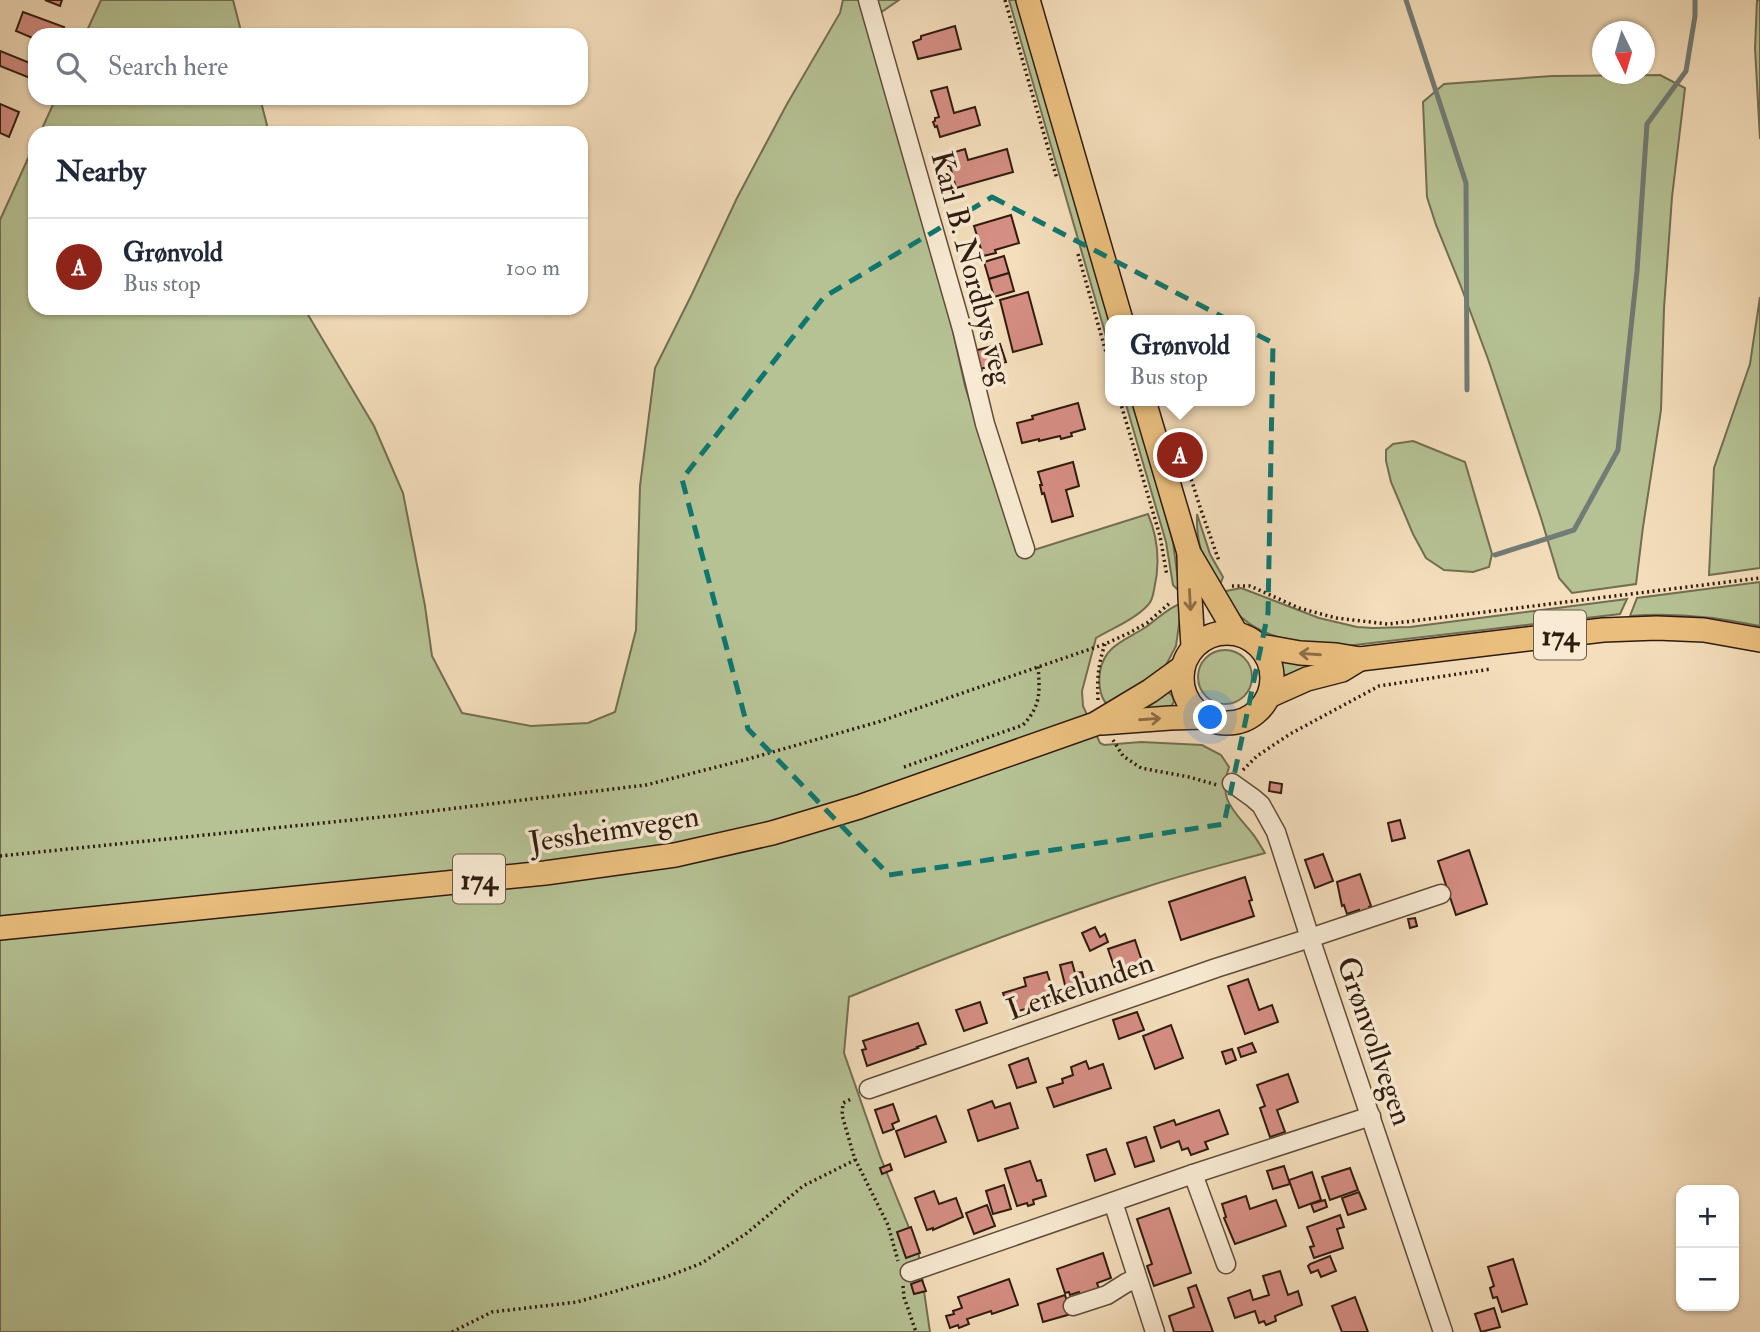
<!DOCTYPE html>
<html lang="en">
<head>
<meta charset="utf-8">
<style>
  :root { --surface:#fff; --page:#f2f2f3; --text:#1f2937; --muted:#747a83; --line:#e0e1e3; --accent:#8f2418 }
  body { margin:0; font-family:"IM FELL Double Pica",serif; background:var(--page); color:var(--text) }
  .controls { position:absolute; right:21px; bottom:21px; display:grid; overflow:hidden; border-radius:14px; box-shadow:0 2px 5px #0004 }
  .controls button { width:63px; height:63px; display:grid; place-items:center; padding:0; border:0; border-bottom:2px solid var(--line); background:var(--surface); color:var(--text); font:35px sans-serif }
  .compass { position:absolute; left:1592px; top:21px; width:63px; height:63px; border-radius:50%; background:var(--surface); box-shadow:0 2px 5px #0004; rotate:175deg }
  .you { position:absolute; left:1211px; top:718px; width:24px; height:24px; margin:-18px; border:5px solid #fff; border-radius:50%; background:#1a73e8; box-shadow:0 0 0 10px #1a73e833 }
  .badge { display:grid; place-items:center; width:46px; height:46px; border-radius:50%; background:var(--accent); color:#fff; font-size:23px; font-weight:700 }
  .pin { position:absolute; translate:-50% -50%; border:4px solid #fff; box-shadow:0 2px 7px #0006 }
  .popup { position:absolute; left:1105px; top:315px; width:150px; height:91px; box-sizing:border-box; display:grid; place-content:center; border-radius:14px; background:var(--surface); filter:drop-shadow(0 2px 5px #0005); font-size:23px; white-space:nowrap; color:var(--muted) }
  .popup b { font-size:26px; color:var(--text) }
  .popup::after { content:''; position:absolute; left:50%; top:100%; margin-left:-14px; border:14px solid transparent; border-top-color:var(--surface) }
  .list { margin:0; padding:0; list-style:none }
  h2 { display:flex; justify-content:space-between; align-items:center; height:91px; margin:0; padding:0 28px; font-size:30px }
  h2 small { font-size:23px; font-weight:400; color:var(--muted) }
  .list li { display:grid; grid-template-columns:46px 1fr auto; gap:21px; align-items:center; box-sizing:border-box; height:98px; padding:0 28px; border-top:2px solid var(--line) }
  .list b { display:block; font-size:26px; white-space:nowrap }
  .list p { margin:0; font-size:23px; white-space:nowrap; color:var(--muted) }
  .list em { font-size:23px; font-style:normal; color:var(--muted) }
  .icon { flex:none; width:38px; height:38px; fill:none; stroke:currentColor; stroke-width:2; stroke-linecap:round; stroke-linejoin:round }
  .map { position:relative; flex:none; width:1760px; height:1332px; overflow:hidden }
  .search { position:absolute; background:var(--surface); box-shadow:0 2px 5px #0004; left:28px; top:28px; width:560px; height:77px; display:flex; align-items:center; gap:18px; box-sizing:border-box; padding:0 24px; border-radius:21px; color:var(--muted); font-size:26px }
  .panel { position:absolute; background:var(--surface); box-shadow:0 2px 5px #0004; left:28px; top:126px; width:560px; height:189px; border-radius:21px }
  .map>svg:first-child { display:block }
  .green { fill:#b6c294; stroke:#736e52; stroke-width:2 }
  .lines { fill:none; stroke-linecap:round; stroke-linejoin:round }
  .stream { stroke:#727b75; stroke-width:5 }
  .building { fill:#d58e83; stroke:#301b0f; stroke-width:2 }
  .minor-casing { stroke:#614c3a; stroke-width:21 }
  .major-casing { stroke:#301b0f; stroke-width:26 }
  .path { stroke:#301b0f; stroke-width:3.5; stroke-dasharray:2 3.5; stroke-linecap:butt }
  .minor { stroke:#f8ead3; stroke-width:18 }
  .major { stroke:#eabf7e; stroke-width:23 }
  .oneway { stroke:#8d6d46 }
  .marked { fill:none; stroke:#0f766e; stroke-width:5; stroke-dasharray:14 9; stroke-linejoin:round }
  .labels { text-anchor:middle; stroke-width:7; stroke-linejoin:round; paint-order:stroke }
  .shield { fill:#f8ead3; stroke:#6c594a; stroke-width:2 }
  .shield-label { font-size:28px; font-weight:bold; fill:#301b0f }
  .street-label { font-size:30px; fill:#301b0f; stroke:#f8ead3 }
</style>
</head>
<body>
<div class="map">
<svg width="1760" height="1332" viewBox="0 0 1760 1332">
  <rect width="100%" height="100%" fill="#f4debb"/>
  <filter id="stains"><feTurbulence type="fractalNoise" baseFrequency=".00286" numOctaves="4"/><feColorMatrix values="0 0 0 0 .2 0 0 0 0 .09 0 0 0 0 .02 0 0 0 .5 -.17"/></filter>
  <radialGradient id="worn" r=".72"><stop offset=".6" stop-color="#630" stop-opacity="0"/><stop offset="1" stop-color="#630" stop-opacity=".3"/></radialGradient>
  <g class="green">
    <polygon points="101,0 233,0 242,35 85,35"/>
    <path d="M 843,0 L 899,0 L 867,22 L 950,318 L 965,386 L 1018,555 L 1148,514 C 1158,538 1160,565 1154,590 C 1153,596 1152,601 1148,605 C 1134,620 1113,628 1096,638 L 1082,691 L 1083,706 L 1100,743 L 1104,745 L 1141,742 L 1202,745 L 1221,755 L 1229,767 C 1218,801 1233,809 1252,833 C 1257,839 1261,847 1265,853 C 1225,864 1185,874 1146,887 C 1045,919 947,957 849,997 L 844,1053 L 880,1156 L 918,1250 L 930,1332 L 0,1332 L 0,220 L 35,143 L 35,308 L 304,308 L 374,426 L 403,493 L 425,606 L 432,656 L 462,713 L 531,726 L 588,723 L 615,712 L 636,630 L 640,486 L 655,368 L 692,294 L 737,198 L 787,104 L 840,13 Z"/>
    <polygon points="1009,0 1017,0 1110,322 1110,350"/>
    <polygon points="1757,0 1760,0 1760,139 1755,48"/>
    <polygon points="1660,75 1685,88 1672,197 1664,308 1661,410 1643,527 1636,584 1572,593 1559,578 1541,518 1488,359 1460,284 1436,225 1427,197 1423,102 1444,84 1552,76"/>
    <polygon points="56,98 260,98 269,133 40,133"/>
    <polygon points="1760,297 1760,568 1709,575 1714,468 1750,364"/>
    <polygon points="1125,401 1133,401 1173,542 1179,588 1178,590 1173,585 1166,542"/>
    <polygon points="1413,441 1465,462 1492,554 1489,567 1473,572 1444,570 1426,558 1413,534 1391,482 1386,461 1386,450 1393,444"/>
    <path d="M 1197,514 L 1210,554 L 1223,577 L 1221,582 L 1219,583 C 1202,564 1196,539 1197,514 Z"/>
    <path d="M 1760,582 L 1760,626 C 1717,617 1674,612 1630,616 L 1637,598 Z"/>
    <path d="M 1241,588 L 1319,618 L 1357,627 L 1373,628 L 1410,627 L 1627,599 L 1620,614 L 1346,646 C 1311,645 1269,642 1241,617 C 1234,610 1227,600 1221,592 Z"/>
    <path d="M 1182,603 L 1176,646 L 1165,667 L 1108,707 C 1105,701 1102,699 1101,693 C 1099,686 1099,678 1100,671 C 1105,645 1126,640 1146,627 C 1158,619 1167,608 1182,603 Z"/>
    <circle cx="1225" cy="677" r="27"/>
    <polygon points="1285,660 1324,663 1290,676 1285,675 1281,672 1280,666"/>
    <path d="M 1165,691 C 1171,693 1173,696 1174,702 L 1171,706 L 1149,709 L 1130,709 Z"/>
  </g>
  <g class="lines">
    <g class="stream">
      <polyline points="1406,0 1466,183 1467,390"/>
      <polyline points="1495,555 1574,530 1618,450 1637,271 1647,124 1686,71 1695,16 1695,0"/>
    </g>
  </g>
  <g class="building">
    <polygon points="45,0 62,0 60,6"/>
    <polygon points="23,12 64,27 61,35 35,35 35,39 16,31"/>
    <polygon points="955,26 961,49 918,59 913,42 921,39 921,36"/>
    <polygon points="0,51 35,65 30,78 0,66"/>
    <polygon points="947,87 954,113 975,107 980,125 940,137 937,126 935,127 933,122 935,121 935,118 939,117 931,91"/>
    <polygon points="0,104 19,112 9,137 0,133"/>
    <polygon points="965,149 968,160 1007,149 1013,172 956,188 950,166 948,166 945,155"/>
    <polygon points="1011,215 1019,243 995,250 996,253 983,256 974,226"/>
    <polygon points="1004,256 1009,273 989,279 984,262"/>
    <polygon points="1009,273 1014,291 994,297 989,279"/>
    <polygon points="1028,292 1042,344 1013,352 1000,300"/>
    <polygon points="1000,344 1006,362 980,369 974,351"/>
    <polygon points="1078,403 1085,429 1071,433 1072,436 1061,439 1060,436 1039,441 1039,439 1022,443 1017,423 1033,419 1032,416"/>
    <polygon points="1192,443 1194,451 1188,453 1186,445"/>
    <polygon points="1073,462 1079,486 1066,490 1073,516 1052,522 1044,493 1042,494 1040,485 1042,485 1038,472"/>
    <polygon points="1270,782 1282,784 1281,793 1269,791"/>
    <polygon points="1400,820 1405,838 1392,841 1388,823"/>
    <polygon points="1469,850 1487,904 1456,915 1438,861"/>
    <polygon points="1323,854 1333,881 1315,888 1305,860"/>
    <polygon points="1360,874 1371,906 1369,907 1370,910 1359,913 1359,910 1347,914 1344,905 1342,906 1337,882"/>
    <polygon points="1245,877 1252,900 1249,901 1254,916 1181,940 1169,902"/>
    <polygon points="1415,918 1417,926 1410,928 1408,919"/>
    <polygon points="1095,927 1100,937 1105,934 1108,942 1090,951 1082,933"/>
    <polygon points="1135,940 1143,964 1134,967 1135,970 1125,974 1123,970 1116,972 1108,949"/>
    <polygon points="1072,962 1075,973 1082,972 1085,983 1066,989 1060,965"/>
    <polygon points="1047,972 1056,1000 1012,1013 1009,1002 1006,1002 1003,993 1026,986 1024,978"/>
    <polygon points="1248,979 1259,1010 1272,1005 1278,1022 1245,1034 1228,986"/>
    <polygon points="980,1002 987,1023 964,1031 956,1010"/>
    <polygon points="1137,1012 1144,1030 1119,1039 1113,1020"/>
    <polygon points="918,1023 926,1044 917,1047 918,1048 867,1066 862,1050 866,1049 863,1041"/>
    <polygon points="1171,1025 1183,1058 1155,1069 1143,1036"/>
    <polygon points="1252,1043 1256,1052 1241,1057 1238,1048"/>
    <polygon points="1232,1049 1236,1060 1226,1064 1222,1052"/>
    <polygon points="1028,1058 1036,1082 1017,1088 1009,1065"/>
    <polygon points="1086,1061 1089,1069 1103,1064 1111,1088 1054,1107 1047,1088 1063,1083 1062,1079 1073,1075 1071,1067"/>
    <polygon points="1288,1074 1298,1102 1277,1110 1285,1132 1270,1137 1260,1108 1265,1106 1257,1085"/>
    <polygon points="992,1101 995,1108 1010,1103 1018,1128 978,1141 968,1110"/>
    <polygon points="893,1104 899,1121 892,1124 894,1129 883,1133 875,1110"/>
    <polygon points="1219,1110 1228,1134 1205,1142 1208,1149 1191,1155 1188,1148 1182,1150 1179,1141 1161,1148 1154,1127 1174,1120 1176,1125"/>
    <polygon points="936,1116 946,1142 905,1157 896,1131"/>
    <polygon points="1146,1137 1154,1161 1135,1167 1127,1143"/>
    <polygon points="1106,1149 1115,1174 1095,1181 1087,1155"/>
    <polygon points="1030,1161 1037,1181 1041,1180 1046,1196 1033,1200 1034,1204 1028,1206 1027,1203 1017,1206 1005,1169"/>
    <polygon points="890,1164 892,1170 882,1174 880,1168"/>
    <polygon points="1284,1166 1290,1184 1273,1189 1267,1171"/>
    <polygon points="1350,1168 1358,1190 1330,1200 1322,1177"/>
    <polygon points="1312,1172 1321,1200 1299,1208 1289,1180"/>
    <polygon points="1004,1185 1011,1209 993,1214 986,1191"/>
    <polygon points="934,1191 939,1204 956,1198 963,1217 933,1230 933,1228 927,1230 915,1198"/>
    <polygon points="1359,1192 1366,1209 1348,1215 1342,1198"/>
    <polygon points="1246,1196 1250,1209 1276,1200 1286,1226 1235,1244 1224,1218 1226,1217 1222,1204"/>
    <polygon points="1325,1200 1327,1207 1314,1212 1311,1204"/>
    <polygon points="987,1205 995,1226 974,1234 966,1213"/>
    <polygon points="1169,1208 1191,1273 1154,1286 1147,1266 1152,1264 1137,1219"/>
    <polygon points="1340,1215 1344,1227 1337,1229 1343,1248 1314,1258 1310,1247 1314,1246 1307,1227"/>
    <polygon points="911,1227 920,1253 906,1258 897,1232"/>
    <polygon points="1103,1253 1111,1278 1097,1283 1099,1289 1081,1298 1079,1292 1070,1295 1069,1292 1065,1293 1057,1269"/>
    <polygon points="1330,1256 1336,1271 1321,1277 1318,1270 1311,1273 1308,1266 1310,1264"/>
    <polygon points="1513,1259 1527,1304 1502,1312 1497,1297 1493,1298 1490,1288 1494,1286 1488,1267"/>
    <polygon points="1280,1271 1288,1295 1298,1291 1302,1305 1275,1316 1276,1321 1266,1325 1264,1321 1259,1323 1255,1311 1235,1318 1228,1298 1250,1290 1253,1300 1269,1295 1263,1276"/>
    <polygon points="1009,1279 1018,1305 992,1314 991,1311 967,1319 969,1324 959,1328 958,1325 950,1328 946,1316 954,1314 953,1311 962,1308 958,1297"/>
    <polygon points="922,1280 926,1291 914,1294 911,1284"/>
    <polygon points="1196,1285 1213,1332 1174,1332 1169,1316 1194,1307 1188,1288"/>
    <polygon points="1065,1295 1071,1314 1043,1322 1038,1304"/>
    <polygon points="1355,1297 1368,1332 1342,1332 1332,1306"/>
    <polygon points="1494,1308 1500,1327 1481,1332 1475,1314"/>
  </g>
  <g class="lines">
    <defs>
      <g id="minor">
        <polyline points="868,0 962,329 985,424 1025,549"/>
        <polyline points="1232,783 1253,798 1261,805 1276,832 1310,938 1443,1332"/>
        <polyline points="869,1089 1216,968 1310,938 1441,894"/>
        <polyline points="1193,1174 1226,1264"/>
        <polyline points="1113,1202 1155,1332"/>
        <polyline points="910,1272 1193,1174 1371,1116"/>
        <polyline points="1073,1306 1107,1295 1126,1283 1137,1278"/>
      </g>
      <g id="major">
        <polyline points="1028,0 1121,320"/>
        <polyline points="1144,401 1189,553 1236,633"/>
        <polyline points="1189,556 1190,597 1193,647"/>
        <circle cx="1227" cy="678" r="45"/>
        <polyline points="1260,646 1300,653 1336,655 1360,659 1603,630 1657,628 1704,630 1760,640"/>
        <polyline points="1269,696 1307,679 1342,670 1360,659"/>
        <polyline points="1102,723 1170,718 1205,717"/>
        <polyline points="0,928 545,873 675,855 772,833 859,807 1095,724 1150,691 1183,667"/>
      </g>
    </defs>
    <use href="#minor" class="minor-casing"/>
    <use href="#major" class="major-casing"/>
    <g class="path">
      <polyline points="1005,0 1057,179"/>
      <polyline points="1078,254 1110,366"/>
      <polyline points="1120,401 1160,536 1167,576"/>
      <polyline points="1183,453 1201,510 1219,561"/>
      <polyline points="1232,586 1250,586 1299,608 1336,618 1388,624 1760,578"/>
      <path d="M 1098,700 C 1097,679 1098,665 1105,644"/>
      <polyline points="1113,740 1123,756 1141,768 1189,777 1217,785"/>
      <path d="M 904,767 L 1023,725 C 1041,706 1040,692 1038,666"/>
      <polyline points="1243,770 1257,756 1290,734 1379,686 1491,669"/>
      <polyline points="0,856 391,816 646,785 748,759 878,722 1105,644 1129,633 1147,623 1171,602"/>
      <polyline points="855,1159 888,1225 898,1261"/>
      <polyline points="903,1286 904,1297 916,1332"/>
      <polyline points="452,1332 492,1312 577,1302 666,1277 702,1263 747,1233 803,1186 855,1160 842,1115 843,1103 853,1098"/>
    </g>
    <use href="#minor" class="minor"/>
    <use href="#major" class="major"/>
  </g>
  <defs><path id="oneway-shaft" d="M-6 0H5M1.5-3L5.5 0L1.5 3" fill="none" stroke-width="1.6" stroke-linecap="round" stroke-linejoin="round" transform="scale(1.75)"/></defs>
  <g class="oneway">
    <use href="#oneway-shaft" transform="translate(1190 600) rotate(87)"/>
    <use href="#oneway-shaft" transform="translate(1310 654) rotate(-176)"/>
    <use href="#oneway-shaft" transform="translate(1150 719) rotate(-4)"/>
  </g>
  <path class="marked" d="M 992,197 L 1273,343 L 1268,613 L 1224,824 L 889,875 L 748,729 L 682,479 L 824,297 Z"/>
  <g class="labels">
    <g class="shield">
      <rect x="1534" y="610.5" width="52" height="49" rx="5"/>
      <rect x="453" y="854.5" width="52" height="49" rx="5"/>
    </g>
    <g class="shield-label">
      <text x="1560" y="645">174</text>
      <text x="479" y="889">174</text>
    </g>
    <g class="street-label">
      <text transform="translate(972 268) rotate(75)" y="10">Karl B. Nordbys veg</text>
      <text transform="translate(614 829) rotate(-9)" y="10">Jessheimvegen</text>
      <text transform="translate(1080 986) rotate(-19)" y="10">Lerkelunden</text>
      <text transform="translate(1375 1041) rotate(71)" y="10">Grønvollvegen</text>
    </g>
  </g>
  <rect width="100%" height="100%" filter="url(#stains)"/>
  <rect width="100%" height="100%" fill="url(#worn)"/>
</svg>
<div class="controls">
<button>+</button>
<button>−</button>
</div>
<svg class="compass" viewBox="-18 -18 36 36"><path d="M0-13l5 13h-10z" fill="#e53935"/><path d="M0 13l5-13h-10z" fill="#747a83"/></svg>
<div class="you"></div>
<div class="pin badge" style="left:1180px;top:455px">A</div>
<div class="popup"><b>Grønvold</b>Bus stop</div>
<div class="search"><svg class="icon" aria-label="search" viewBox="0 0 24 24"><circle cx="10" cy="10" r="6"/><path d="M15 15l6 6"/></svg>Search here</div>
<section class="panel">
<h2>Nearby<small></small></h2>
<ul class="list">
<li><span class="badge">A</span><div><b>Grønvold</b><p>Bus stop</p></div><em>100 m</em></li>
</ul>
</section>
</div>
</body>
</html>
